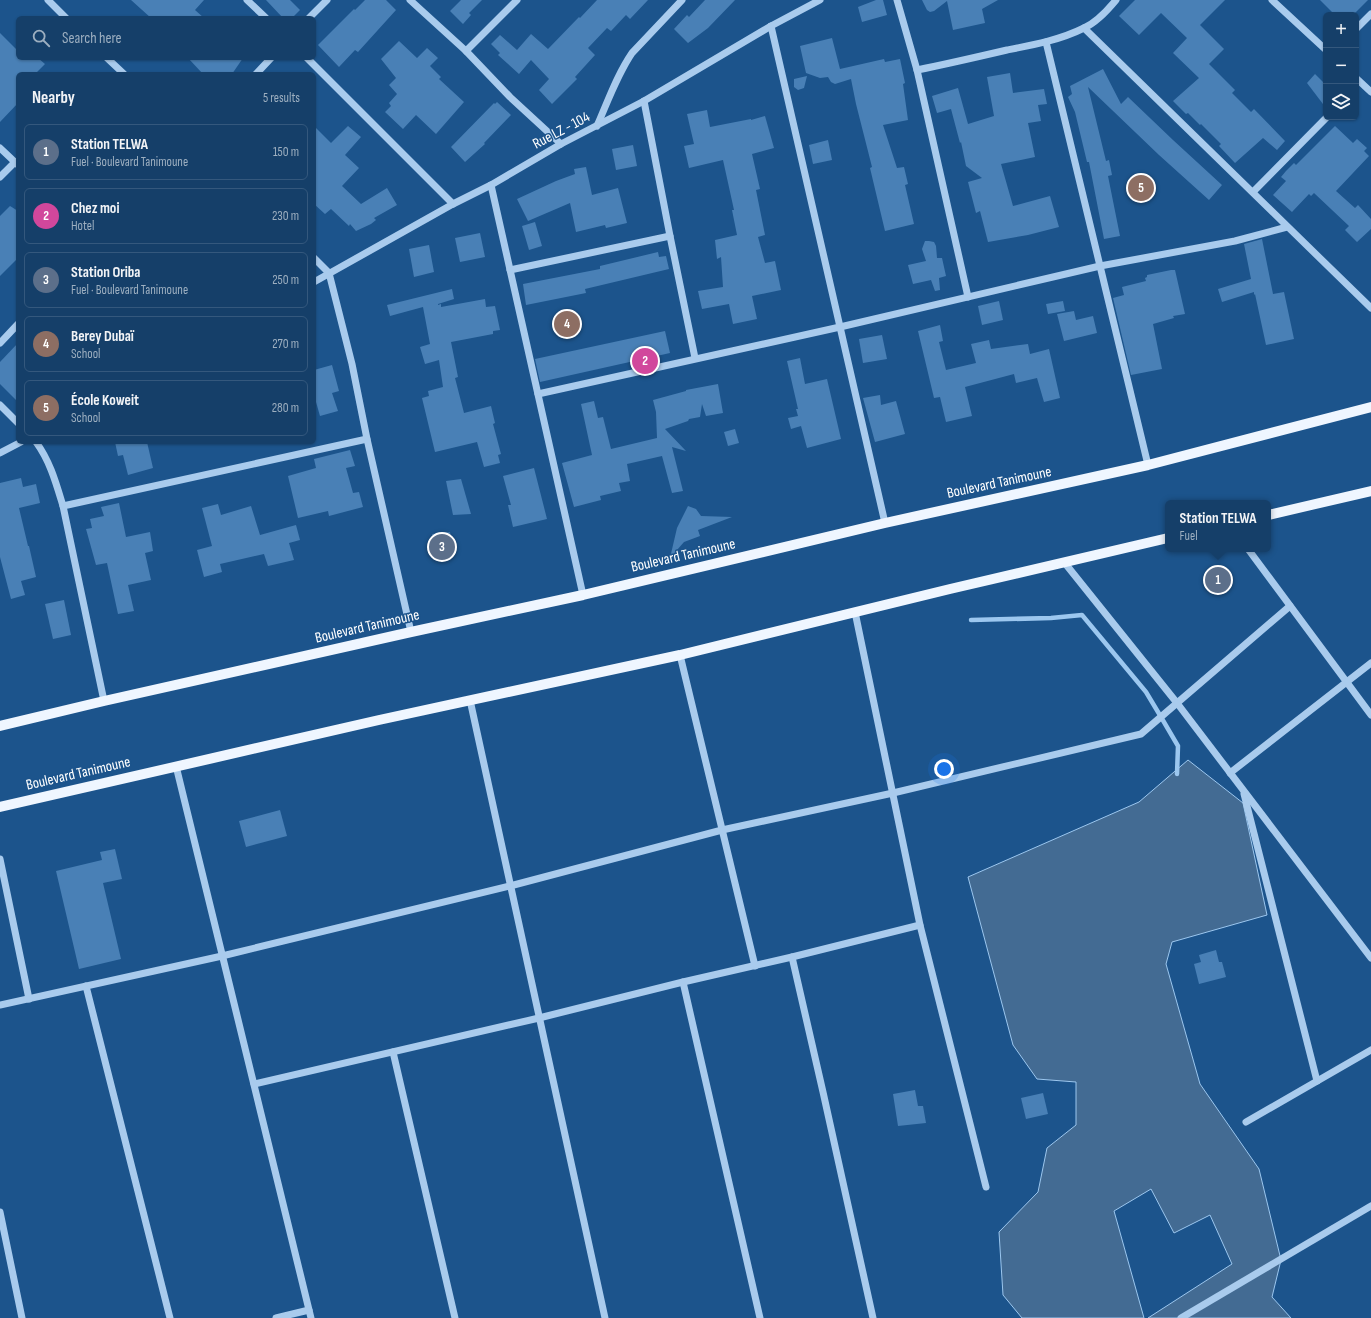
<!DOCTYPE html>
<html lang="en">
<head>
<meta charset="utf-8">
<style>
  :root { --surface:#153f69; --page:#1e466f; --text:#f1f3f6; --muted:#9dafc0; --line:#34587d; --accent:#fdc966 }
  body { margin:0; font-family:"Sofia Sans Condensed",sans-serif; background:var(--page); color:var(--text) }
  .controls { position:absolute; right:12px; top:12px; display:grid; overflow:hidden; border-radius:6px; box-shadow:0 1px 3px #0004 }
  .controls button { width:36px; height:36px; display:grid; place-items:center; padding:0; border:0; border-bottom:1px solid var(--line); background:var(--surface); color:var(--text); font:20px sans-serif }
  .you { position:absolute; left:944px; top:769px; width:14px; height:14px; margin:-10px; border:3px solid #fff; border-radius:50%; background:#1a73e8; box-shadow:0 0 0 6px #1a73e833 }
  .badge { display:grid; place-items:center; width:26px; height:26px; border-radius:50%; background:var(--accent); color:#fff; font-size:13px; font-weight:700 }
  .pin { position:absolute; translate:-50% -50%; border:2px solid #fff; box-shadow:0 1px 4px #0006 }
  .popup { position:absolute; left:1165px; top:500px; width:106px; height:52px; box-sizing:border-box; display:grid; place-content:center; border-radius:6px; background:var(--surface); filter:drop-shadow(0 1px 3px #0005); font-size:13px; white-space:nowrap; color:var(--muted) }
  .popup b { font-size:15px; color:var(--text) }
  .popup::after { content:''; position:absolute; left:50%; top:100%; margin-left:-8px; border:8px solid transparent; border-top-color:var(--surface) }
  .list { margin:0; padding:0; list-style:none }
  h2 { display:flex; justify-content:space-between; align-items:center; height:52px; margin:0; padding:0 16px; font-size:17px }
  h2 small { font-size:13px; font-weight:400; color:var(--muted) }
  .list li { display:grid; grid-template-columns:26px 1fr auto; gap:12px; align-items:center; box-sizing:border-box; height:56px; margin:0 8px 8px; padding:0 8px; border:1px solid var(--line); border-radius:6px }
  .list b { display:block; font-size:15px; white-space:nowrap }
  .list p { margin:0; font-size:13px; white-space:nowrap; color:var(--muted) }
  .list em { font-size:13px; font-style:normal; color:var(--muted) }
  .icon { flex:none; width:22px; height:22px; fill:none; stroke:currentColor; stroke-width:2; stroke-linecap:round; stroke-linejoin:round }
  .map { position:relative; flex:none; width:1371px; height:1318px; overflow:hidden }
  .search { position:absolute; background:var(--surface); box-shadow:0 1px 3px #0004; left:16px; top:16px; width:300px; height:44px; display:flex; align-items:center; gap:10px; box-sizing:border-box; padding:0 14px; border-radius:6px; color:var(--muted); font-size:15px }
  .panel { position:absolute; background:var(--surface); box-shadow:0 1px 3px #0004; left:16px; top:72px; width:300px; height:372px; border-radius:6px }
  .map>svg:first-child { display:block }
  .water { fill:#436b93; stroke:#9cc7ef }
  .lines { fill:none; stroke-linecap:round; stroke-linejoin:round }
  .stream { stroke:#9cc7ef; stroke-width:4.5 }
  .building { fill:#4980b6 }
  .minor { stroke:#a9cbed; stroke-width:7 }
  .major { stroke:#eff6ff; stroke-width:10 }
  .labels { text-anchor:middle; stroke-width:3; stroke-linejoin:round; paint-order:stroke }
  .street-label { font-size:15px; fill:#fff; stroke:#1c548c }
</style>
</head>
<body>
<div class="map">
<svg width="1371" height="1318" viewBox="0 0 1371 1318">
  <rect width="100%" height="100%" fill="#1c548c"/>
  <polygon class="water" points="1188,760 1243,803 1267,915 1172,942 1166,964 1200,1084 1259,1169 1281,1260 1272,1297 1291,1318 1148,1318 1232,1264 1210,1215 1174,1233 1151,1189 1114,1211 1144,1318 1022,1318 1003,1295 999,1232 1038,1192 1047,1148 1076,1125 1076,1082 1037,1079 1013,1045 968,877 1139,802"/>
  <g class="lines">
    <polyline class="stream" points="971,620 1051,618 1082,615 1146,692 1161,717 1178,746 1177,774"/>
  </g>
  <g class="building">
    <polygon points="131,0 204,0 195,10 204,18 151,18"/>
    <polygon points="266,0 290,0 300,10 292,18 283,18"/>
    <polygon points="365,0 386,0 396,10 358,52 355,50 339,67 318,45 354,9 355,10"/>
    <polygon points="461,0 482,0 469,13 471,15 463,24 450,11"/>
    <polygon points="597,0 648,0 630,19 626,15 611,31 607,28 588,48 595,55 575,77 577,79 552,104 539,90 549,79 531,60 519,74 498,55 500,53 491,44 500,35 517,50 531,34 548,49 579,17 580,18"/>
    <polygon points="705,0 735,0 708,28 688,43 674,29 687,15 689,17"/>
    <polygon points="876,0 883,0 887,15 862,22 858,7"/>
    <polygon points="922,0 998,0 982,9 985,23 953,30 947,1 934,11 930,12 927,10"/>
    <polygon points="1135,0 1225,0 1200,25 1224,49 1209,64 1235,90 1232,93 1251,112 1254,109 1285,141 1277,150 1263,138 1235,163 1219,146 1221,144 1201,124 1200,125 1188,113 1186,114 1173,101 1199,78 1173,53 1187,38 1161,13 1139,35 1119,16"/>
    <polygon points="1320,0 1368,0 1353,15 1335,15"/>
    <polygon points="0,33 18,51 18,58 38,58 45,64 35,74 18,74 18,103 0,122"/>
    <polygon points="832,38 840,69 884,59 885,62 900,59 905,83 903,84 908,120 883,125 897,168 904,167 908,184 905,185 914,224 885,231 870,168 872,167 856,104 851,79 835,84 831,82 828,77 820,78 806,73 800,46"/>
    <polygon points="399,41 417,58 427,48 438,58 430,66 441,77 439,79 464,102 436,134 416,115 403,129 385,112 391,106 389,103 397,94 389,85 396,78 381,59"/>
    <polygon points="188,58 243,58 232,74 203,74"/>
    <polygon points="1103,69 1121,104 1128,97 1173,140 1222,185 1209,200 1159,155 1088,87 1106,161 1109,160 1112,175 1108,176 1120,236 1104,239 1089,162 1087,162 1075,112 1068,97 1072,94 1070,86"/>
    <polygon points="1010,73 1013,93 1044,89 1047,104 1038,105 1041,121 1028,123 1035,157 1001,164 1013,206 1050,196 1059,227 1028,235 988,242 980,211 976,213 968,182 982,178 966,166 961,142 960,143 951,109 937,113 932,96 958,88 968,124 994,116 987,77"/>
    <polygon points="1315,74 1326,85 1326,108 1307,83"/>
    <polygon points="807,76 804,88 798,90 794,87 794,79"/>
    <polygon points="497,102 511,115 484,143 485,144 465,162 451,147 494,103 495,104"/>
    <polygon points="707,110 710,127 751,119 751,120 765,116 774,148 752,154 760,189 756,190 765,235 758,237 765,263 775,261 781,290 752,296 757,319 733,324 729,304 702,309 698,291 723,287 721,257 717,259 715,240 737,235 732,210 734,210 723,160 689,168 684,146 694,144 687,114"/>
    <polygon points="314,126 331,143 348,126 361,137 345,155 359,168 342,186 361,204 387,188 397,205 374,218 376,220 371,224 356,231 350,224 349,226 331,209 325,214 314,204"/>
    <polygon points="1335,126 1353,143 1357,139 1367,148 1364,151 1369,156 1336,191 1355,208 1358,205 1371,219 1371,229 1357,242 1345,230 1349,226 1314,193 1311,196 1309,194 1292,212 1273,195 1286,181 1281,177 1286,171 1294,163 1296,165"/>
    <polygon points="828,140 832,160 813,164 809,145"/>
    <polygon points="633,145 637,166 616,170 612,149"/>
    <polygon points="586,167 592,195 618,188 627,223 606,228 605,225 576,232 570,203 528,221 517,199 556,181 575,174 574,169"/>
    <polygon points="10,206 18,211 18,258 0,276 0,216"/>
    <polygon points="535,222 542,246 529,250 522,226"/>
    <polygon points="480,233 485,257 460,262 455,238"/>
    <polygon points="1262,239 1273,294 1284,292 1294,339 1266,345 1255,294 1254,295 1254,292 1222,302 1218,289 1251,279 1244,244"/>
    <polygon points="925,241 929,241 934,242 936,246 937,258 942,258 946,276 939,278 940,290 935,291 931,280 913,284 908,265 926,261 922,249"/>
    <polygon points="429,245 434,272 414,277 409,249"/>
    <polygon points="658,252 659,257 666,256 669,269 585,289 586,293 526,305 523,284 600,269 600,266"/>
    <polygon points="1171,270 1175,270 1185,314 1173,316 1174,318 1153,324 1162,369 1131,375 1113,298 1124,295 1122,287 1146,281 1145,278 1147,277 1147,275"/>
    <polygon points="452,289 454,299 438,304 438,305 441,304 441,307 485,299 486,307 495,306 500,330 493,331 493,334 451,342 458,377 455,378 464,413 491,406 495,423 493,424 501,454 498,455 500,463 484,467 477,442 435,452 422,398 429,396 428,391 443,387 439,360 425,364 420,347 430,344 423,307 390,316 387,305"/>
    <polygon points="999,301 1003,320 982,325 978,306"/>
    <polygon points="1063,301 1065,311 1048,314 1046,304"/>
    <polygon points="1074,311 1076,320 1093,316 1097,333 1064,341 1057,314"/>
    <polygon points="940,325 943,341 939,342 946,370 976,363 971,344 989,340 991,349 1028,344 1030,354 1049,349 1060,398 1044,402 1037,378 1016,383 1014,374 965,387 972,416 946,422 940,397 934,398 918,331"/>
    <polygon points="665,331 670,353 540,382 535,359"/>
    <polygon points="882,335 887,359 863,363 859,339"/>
    <polygon points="18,343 18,402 0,384 0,362"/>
    <polygon points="800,358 805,384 827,379 841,439 807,448 801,426 791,429 788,418 798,416 796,409 798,409 787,361"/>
    <polygon points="332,365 339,391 332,393 338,411 320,416 316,402 314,402 314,370"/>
    <polygon points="718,384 723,413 706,416 702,404 700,417 689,419 688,421 665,429 686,451 672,447 683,491 672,493 662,456 627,464 630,481 619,483 621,491 600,496 601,500 574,507 562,463 592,455 581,404 594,401 598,418 603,417 611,449 657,438 656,412 653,400 686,391 686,390"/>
    <polygon points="880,395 881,405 896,401 905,434 875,442 863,398"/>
    <polygon points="735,429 739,443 728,446 724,432"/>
    <polygon points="115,442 147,442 153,468 128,475 123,455 118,456"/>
    <polygon points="350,450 355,466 346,468 353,493 359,492 363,507 329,516 328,511 298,518 288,476 316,468 314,459"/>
    <polygon points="534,468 547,519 513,527 508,505 511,505 503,476"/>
    <polygon points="21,478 23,487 36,484 40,503 19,508 28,546 29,546 36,577 21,581 25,595 11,599 0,557 0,483"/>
    <polygon points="461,479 471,514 453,515 446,481"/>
    <polygon points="119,503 126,537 150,532 153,551 145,553 151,580 128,585 134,611 118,614 107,563 96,565 86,529 92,528 90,519 104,516 101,507"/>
    <polygon points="218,504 221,515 251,506 260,535 296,525 300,540 289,543 294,560 268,566 264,554 220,564 222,572 204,577 197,550 212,546 202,508"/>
    <polygon points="688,506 696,509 701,516 732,517 698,530 700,536 684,542 670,558 677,528"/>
    <polygon points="450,532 454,557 436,560 432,534"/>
    <polygon points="64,600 71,635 53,639 45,604"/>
    <polygon points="280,810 287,836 246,847 239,821"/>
    <polygon points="115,849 122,879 103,883 121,959 79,969 56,871 102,860 100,852"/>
    <polygon points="1216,950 1219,962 1222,962 1226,977 1199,984 1194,964 1201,962 1199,955"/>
    <polygon points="915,1090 918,1106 923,1106 926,1123 898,1126 893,1094"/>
    <polygon points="1043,1093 1048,1114 1026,1119 1021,1098"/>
  </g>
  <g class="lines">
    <g class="minor">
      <polyline points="48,0 66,18"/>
      <polyline points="247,0 266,18"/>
      <polyline points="410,0 466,51 510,97 561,144"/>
      <polyline points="897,0 917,70 968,297"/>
      <polyline points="1272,0 1326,50"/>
      <polyline points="309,18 327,0"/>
      <polyline points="771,26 885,523"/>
      <polyline points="1084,28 1371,308"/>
      <polyline points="1356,29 1371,14"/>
      <polyline points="1046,42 1148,465"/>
      <polyline points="466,51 517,0"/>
      <polyline points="107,58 124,74"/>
      <polyline points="307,58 453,204"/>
      <path d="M 917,70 C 947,64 977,57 1007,50 C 1033,45 1060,40 1084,28 C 1097,22 1107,11 1116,0"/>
      <polyline points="256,74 271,58"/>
      <polyline points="1356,78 1371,92"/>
      <polyline points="644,101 670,236 695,358"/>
      <path d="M 597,126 C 608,101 617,75 632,53 L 682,0"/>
      <polyline points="0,148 18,165"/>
      <polyline points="0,177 15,162"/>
      <polyline points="491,185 583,595"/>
      <polyline points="1253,192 1327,117"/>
      <polyline points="314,258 329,273"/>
      <polyline points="510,270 670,236"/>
      <polyline points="329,273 352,364 367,439 411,632"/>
      <polyline points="314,282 453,204 491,185 561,144 644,101 771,26 820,0"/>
      <polyline points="0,343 18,324"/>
      <polyline points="538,394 840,327 1100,266 1235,241 1287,227"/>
      <polyline points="0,405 18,423"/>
      <path d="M 36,442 C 50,461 56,483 63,506 L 104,701"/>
      <polyline points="0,453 21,442"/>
      <polyline points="63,506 367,439"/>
      <polyline points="1248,549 1371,715"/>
      <polyline points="1064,562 1177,703 1371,958"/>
      <polyline points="855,612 920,925 986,1187"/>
      <polyline points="680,655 755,966"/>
      <polyline points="470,700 605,1318"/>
      <polyline points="176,766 311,1318"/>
      <polyline points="1230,773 1371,663"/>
      <polyline points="1244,794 1317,1081"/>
      <polyline points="0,859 29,999"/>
      <polyline points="792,957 823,1092 873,1318"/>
      <polyline points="683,982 760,1318"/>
      <polyline points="86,986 170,1318"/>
      <polyline points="0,1005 222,956 510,886 722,830 893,793 1141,734 1290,606"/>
      <polyline points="393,1052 455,1318"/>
      <polyline points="254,1084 539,1018 683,982 792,957 920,925"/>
      <polyline points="1246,1122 1371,1050"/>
      <polyline points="0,1212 22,1318"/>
      <polyline points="276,1318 309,1310"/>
      <polyline points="1181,1318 1371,1206"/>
    </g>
    <g class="major">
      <polyline points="1268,515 1371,491"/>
      <polyline points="0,726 104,701 411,632 583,595 885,523 1148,465 1371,407"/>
      <polyline points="0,807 379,720 680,655 950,589 1168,538"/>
    </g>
  </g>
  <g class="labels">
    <g class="street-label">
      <text transform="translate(561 130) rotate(-28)" y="5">Rue LZ - 104</text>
      <text transform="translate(999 482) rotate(-12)" y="5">Boulevard Tanimoune</text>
      <text transform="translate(683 555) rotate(-13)" y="5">Boulevard Tanimoune</text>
      <text transform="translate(367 626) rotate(-13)" y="5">Boulevard Tanimoune</text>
      <text transform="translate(78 773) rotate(-13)" y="5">Boulevard Tanimoune</text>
    </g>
  </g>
</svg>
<div class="controls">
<button>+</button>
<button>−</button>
<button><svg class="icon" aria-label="layers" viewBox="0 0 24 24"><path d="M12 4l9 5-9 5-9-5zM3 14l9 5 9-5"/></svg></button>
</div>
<div class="you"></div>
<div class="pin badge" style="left:1218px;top:580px;background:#5c6f8a">1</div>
<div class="popup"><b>Station TELWA</b>Fuel</div>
<div class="pin badge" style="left:645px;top:361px;background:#d1479c">2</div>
<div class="pin badge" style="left:442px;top:547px;background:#5c6f8a">3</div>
<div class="pin badge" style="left:567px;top:324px;background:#8d6e63">4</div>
<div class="pin badge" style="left:1141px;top:188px;background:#8d6e63">5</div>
<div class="search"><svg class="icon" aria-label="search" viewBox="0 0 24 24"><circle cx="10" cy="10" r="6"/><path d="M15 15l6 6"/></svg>Search here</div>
<section class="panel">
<h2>Nearby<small>5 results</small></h2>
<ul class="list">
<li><span class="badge" style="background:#5c6f8a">1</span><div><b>Station TELWA</b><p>Fuel · Boulevard Tanimoune</p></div><em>150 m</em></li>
<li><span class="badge" style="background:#d1479c">2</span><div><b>Chez moi</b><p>Hotel</p></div><em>230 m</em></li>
<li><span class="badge" style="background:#5c6f8a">3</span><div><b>Station Oriba</b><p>Fuel · Boulevard Tanimoune</p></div><em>250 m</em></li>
<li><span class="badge" style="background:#8d6e63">4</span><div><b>Berey Dubaï</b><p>School</p></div><em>270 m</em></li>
<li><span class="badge" style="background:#8d6e63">5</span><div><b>École Koweit</b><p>School</p></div><em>280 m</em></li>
</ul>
</section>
</div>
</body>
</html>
